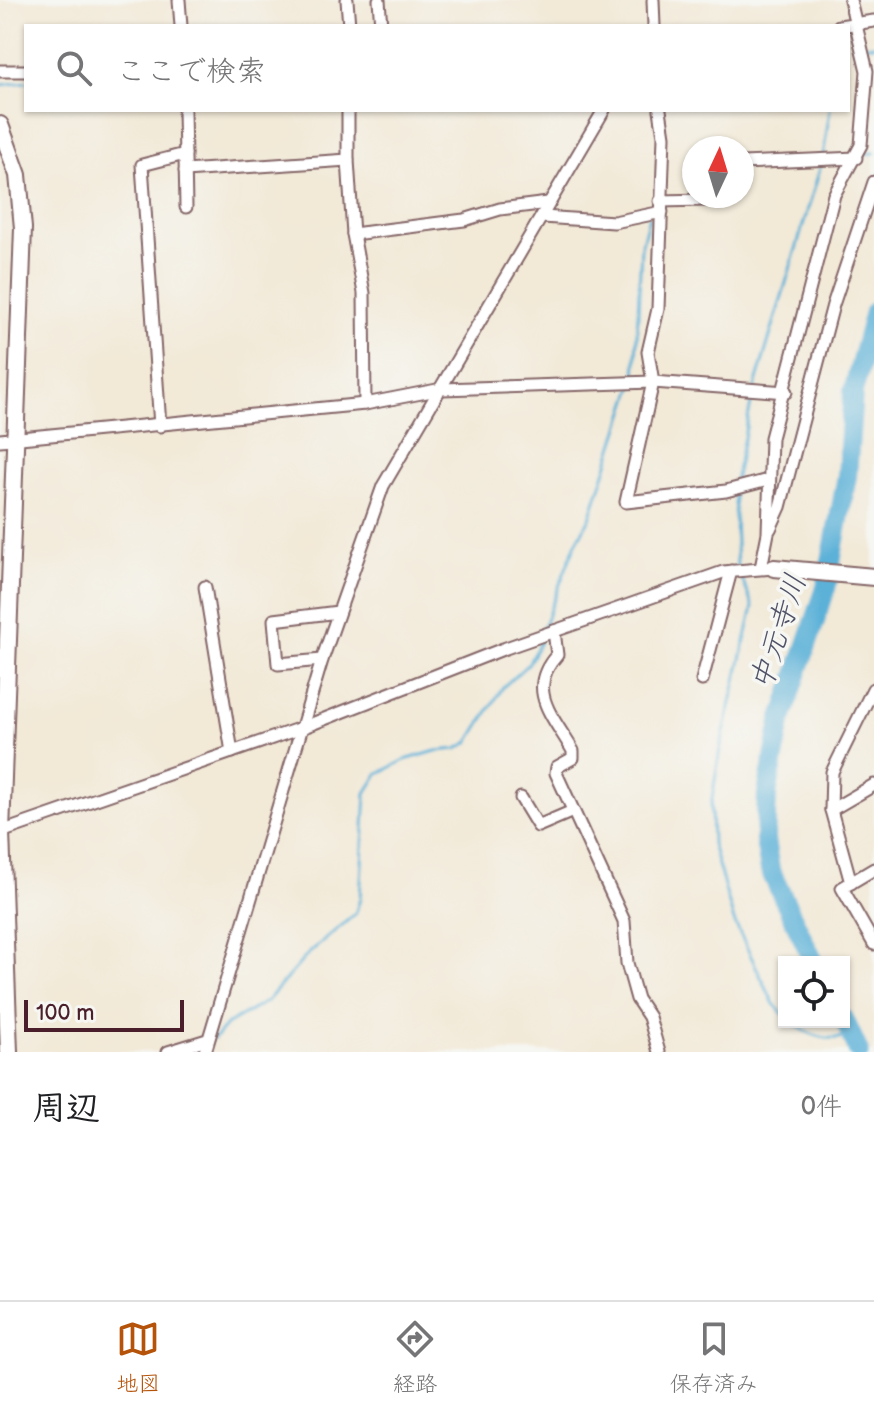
<!DOCTYPE html>
<html lang="ja">
<head>
<meta charset="utf-8">
<style>
  :root { --surface:#fff; --page:#f6f6f6; --text:#202124; --muted:#757577; --line:#e0e0e0; --accent:#b45309 }
  body { margin:0; font-family:"Balsamiq Sans","Klee One",sans-serif; background:var(--page); color:var(--text) }
  .controls { position:absolute; right:24px; bottom:24px; display:grid; overflow:hidden; border-radius:0px; box-shadow:0 2px 6px #0004 }
  .controls button { width:72px; height:72px; display:grid; place-items:center; padding:0; border:0; border-bottom:2px solid var(--line); background:var(--surface); color:var(--text); font:40px sans-serif }
  .compass { position:absolute; left:682px; top:136px; width:72px; height:72px; border-radius:50%; background:var(--surface); box-shadow:0 2px 6px #0004; rotate:4deg }
  .scale { position:absolute; left:24px; bottom:20px; width:160px; box-sizing:border-box; padding-left:8px; border:4px solid #4a1f2b; border-top:0; font-size:22px; line-height:28px; white-space:nowrap; color:#4a1f2b; -webkit-text-stroke:6px #f6f6f2; paint-order:stroke }
  .list { margin:0; padding:0; list-style:none }
  h2 { display:flex; justify-content:space-between; align-items:center; height:104px; margin:0; padding:0 32px; font-size:34px }
  h2 small { font-size:26px; font-weight:400; color:var(--muted) }
  .icon { flex:none; width:44px; height:44px; fill:none; stroke:currentColor; stroke-width:2; stroke-linecap:round; stroke-linejoin:round }
  .map { position:relative; flex:none; width:874px; height:1052px; overflow:hidden }
  .search { position:absolute; background:var(--surface); box-shadow:0 2px 6px #0004; left:24px; right:24px; top:24px; height:88px; display:flex; align-items:center; gap:20px; box-sizing:border-box; padding:0 28px; border-radius:0px; color:var(--muted); font-size:30px }
  .sheet { height:248px; background:var(--surface) }
  nav { display:flex; justify-content:space-around; align-items:center; box-sizing:border-box; height:112px; border-top:2px solid var(--line); background:var(--surface); font-size:22px; color:var(--muted) }
  nav a { display:grid; justify-items:center; gap:4px }
  nav .on { color:var(--accent) }
  .map>svg:first-child { display:block }
  .lines { fill:none; stroke-linecap:round; stroke-linejoin:round }
  .stream { stroke:#5cb1d8; stroke-width:3 }
  .river { stroke:#5cb1d8; stroke-width:20 }
  .street-casing { stroke:#856667; stroke-width:15 }
  .secondary-casing { stroke:#856667; stroke-width:20 }
  .street { stroke:#fff; stroke-width:11 }
  .secondary { stroke:#fff; stroke-width:16 }
  .labels { text-anchor:middle; stroke-width:7; stroke-linejoin:round; paint-order:stroke }
  .water-label { font-size:30px; font-style:italic; fill:#505268; stroke:#f6f6f2 }
</style>
</head>
<body>
<div class="map">
<svg width="874" height="1052" viewBox="0 0 874 1052">
  <rect width="100%" height="100%" fill="#f6f6f2"/>
  <filter id="ink" filterUnits="userSpaceOnUse"><feTurbulence type="fractalNoise" baseFrequency=".0125" numOctaves="2"/><feDisplacementMap in="SourceGraphic" scale="16" xChannelSelector="R" yChannelSelector="G"/><feConvolveMatrix kernelMatrix="1 2 1 2 8 2 1 2 1" color-interpolation-filters="sRGB"/></filter>
  <filter id="wash" filterUnits="userSpaceOnUse"><feTurbulence type="fractalNoise" baseFrequency=".006" numOctaves="4" result="noise"/><feDisplacementMap in="SourceGraphic" scale="32" xChannelSelector="R" yChannelSelector="G"/><feGaussianBlur stdDeviation="1.8" result="paint"/><feColorMatrix in="noise" values="0 0 0 0 0 0 0 0 0 0 0 0 0 0 0 0 0 1.4 0 .05"/><feComposite in="paint" operator="in"/></filter>
  <g filter="url(#wash)">
    <rect width="100%" height="100%" fill="#f2e9d7"/>
    <g class="lines">
      <g class="stream">
        <polyline points="864,45 874,45"/>
        <polyline points="0,85 26,82"/>
        <polyline points="862,154 874,153"/>
        <polyline points="823,157 830,110"/>
        <polyline points="691,195 694,184"/>
        <polyline points="635,380 641,247 649,217"/>
        <polyline points="755,387 821,165"/>
        <polyline points="734,486 753,394"/>
        <polyline points="734,493 737,569"/>
        <polyline points="741,576 753,607 720,750 711,805 712,844 734,921 774,1004 784,1015"/>
        <polyline points="542,630 576,543 590,518 633,387"/>
        <path d="M 790,1022 C 811,1036 828,1043 853,1035"/>
        <polyline points="214,1039 226,1025 267,1001 308,954 355,914 360,899 366,793 378,774 405,760 436,751 457,749 469,742 503,687 528,664 540,642"/>
      </g>
      <g class="river">
        <polyline points="814,962 770,870 765,840 767,794 781,722 826,588 847,476 853,392 874,312"/>
        <polyline points="844,1019 859,1052"/>
      </g>
    </g>
  </g>
  <g filter="url(#ink)">
    <g class="lines">
      <defs>
        <g id="street">
          <polyline points="179,0 181,26"/>
          <polyline points="347,0 349,26"/>
          <polyline points="379,0 381,26"/>
          <polyline points="653,0 654,26"/>
          <polyline points="839,26 874,21"/>
          <polyline points="0,71 26,71"/>
          <polyline points="184,110 186,207"/>
          <polyline points="660,110 664,136 658,309 648,352 653,382 626,502 726,491 768,480"/>
          <polyline points="348,160 353,234 364,293 365,404"/>
          <polyline points="742,163 856,158"/>
          <polyline points="185,171 348,160 348,110"/>
          <polyline points="660,201 705,200 713,196"/>
          <polyline points="543,217 614,222 662,212"/>
          <polyline points="353,234 464,220 500,209 548,203"/>
          <polyline points="160,426 142,165 185,154"/>
          <polyline points="0,440 365,404 442,389 653,382 786,392"/>
          <polyline points="770,529 780,507 833,305 874,182"/>
          <polyline points="761,568 768,533 771,438 834,195 861,145 867,71 850,0"/>
          <polyline points="205,587 232,752"/>
          <path d="M 554,631 L 557,655 C 525,690 553,716 573,751 L 573,758 L 557,767 L 556,773 L 624,921 L 627,963 L 637,999 L 649,1017 L 659,1052"/>
          <polyline points="322,660 278,664 274,620 338,612"/>
          <polyline points="702,680 731,571"/>
          <polyline points="521,798 538,826 573,811"/>
          <polyline points="831,810 874,785"/>
          <polyline points="1,832 304,727 503,649 723,572 774,568"/>
          <polyline points="874,869 842,888 874,944"/>
          <polyline points="851,883 831,810 832,772 873,689"/>
          <polyline points="168,1052 207,1040"/>
          <polyline points="205,1052 322,660 383,486 604,110"/>
        </g>
        <g id="secondary">
          <polyline points="0,125 18,175 23,228 1,832 9,1052"/>
          <polyline points="774,568 874,577"/>
        </g>
      </defs>
      <use href="#street" class="street-casing"/>
      <use href="#secondary" class="secondary-casing"/>
      <use href="#street" class="street"/>
      <use href="#secondary" class="secondary"/>
    </g>
  </g>
  <g class="labels">
    <g class="water-label">
      <text transform="translate(778 632) rotate(-72)" y="10">中元寺川</text>
    </g>
  </g>
</svg>
<div class="controls">
<button><svg class="icon" aria-label="locate" viewBox="0 0 24 24"><circle cx="12" cy="12" r="6"/><path d="M12 2v4M12 18v4M2 12h4M18 12h4"/></svg></button>
</div>
<svg class="compass" viewBox="-18 -18 36 36"><path d="M0-13l5 13h-10z" fill="#e53935"/><path d="M0 13l5-13h-10z" fill="#757577"/></svg>
<div class="scale">100 m</div>
<div class="search"><svg class="icon" aria-label="search" viewBox="0 0 24 24"><circle cx="10" cy="10" r="6"/><path d="M15 15l6 6"/></svg>ここで検索</div>
</div>
<section class="sheet">
<h2>周辺<small>0件</small></h2>
<ul class="list">
</ul>
</section>
<nav>
<a class="on"><svg class="icon" aria-label="map" viewBox="0 0 24 24"><path d="M3 6l6-2 6 2 6-2v14l-6 2-6-2-6 2zM9 4v14M15 6v14"/></svg>地図</a>
<a><svg class="icon" aria-label="directions" viewBox="0 0 24 24"><path d="M12 3l9 9-9 9-9-9zM9 14v-3h6M13 9l2 2-2 2"/></svg>経路</a>
<a><svg class="icon" aria-label="saved" viewBox="0 0 24 24"><path d="M7 4h10v16l-5-4-5 4z"/></svg>保存済み</a>
</nav>
</body>
</html>
